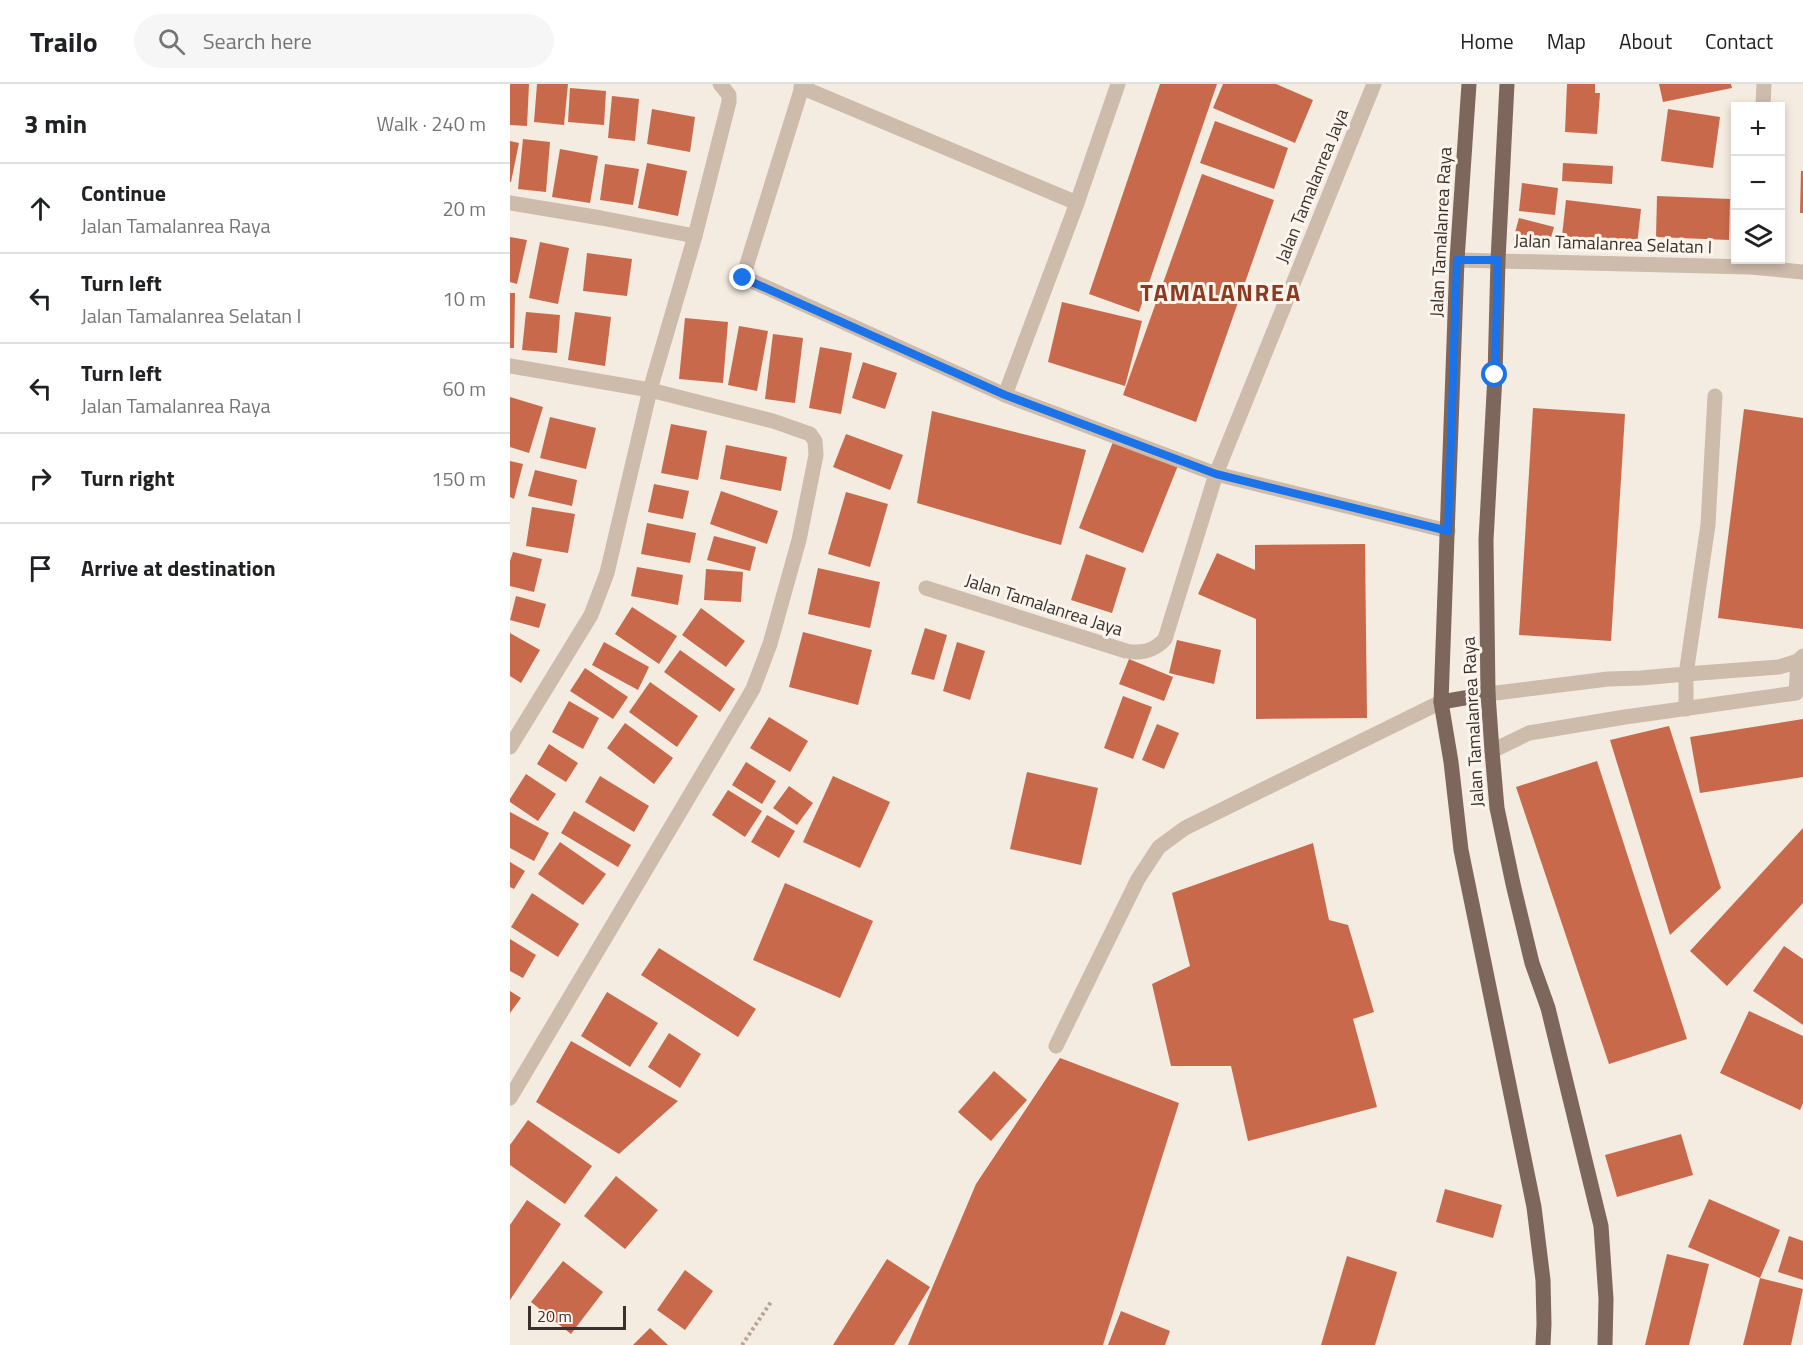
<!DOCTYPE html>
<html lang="en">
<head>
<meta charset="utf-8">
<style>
  :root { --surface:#fff; --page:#f6f6f6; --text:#202124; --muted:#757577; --line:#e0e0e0 }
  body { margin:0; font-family:"Titillium Web",sans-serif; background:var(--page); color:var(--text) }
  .controls { position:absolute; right:18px; top:18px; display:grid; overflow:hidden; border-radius:0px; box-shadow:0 3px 9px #0003 }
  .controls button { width:54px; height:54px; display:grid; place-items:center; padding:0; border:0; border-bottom:2px solid var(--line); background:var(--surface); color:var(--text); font:30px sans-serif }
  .scale { position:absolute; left:18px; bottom:15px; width:98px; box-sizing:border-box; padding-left:6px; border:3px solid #3b302b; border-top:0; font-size:16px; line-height:21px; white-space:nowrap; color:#3b302b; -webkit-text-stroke:4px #fbf5ee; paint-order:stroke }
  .stop { position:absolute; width:18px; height:18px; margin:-14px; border:4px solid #1a73e8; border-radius:50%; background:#fff }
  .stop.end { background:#1a73e8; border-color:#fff; box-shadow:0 2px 6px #0008 }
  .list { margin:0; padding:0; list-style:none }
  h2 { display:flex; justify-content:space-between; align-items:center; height:78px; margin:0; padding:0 24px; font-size:26px }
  h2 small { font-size:20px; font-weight:400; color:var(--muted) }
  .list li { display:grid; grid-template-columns:39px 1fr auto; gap:18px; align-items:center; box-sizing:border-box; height:90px; padding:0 24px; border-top:2px solid var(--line) }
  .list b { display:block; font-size:22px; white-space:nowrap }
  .list p { margin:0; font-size:20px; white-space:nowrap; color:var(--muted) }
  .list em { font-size:20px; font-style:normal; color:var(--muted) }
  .icon { flex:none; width:33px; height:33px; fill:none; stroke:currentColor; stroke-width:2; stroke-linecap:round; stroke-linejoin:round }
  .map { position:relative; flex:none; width:1293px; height:1261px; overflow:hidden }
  header { display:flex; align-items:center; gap:36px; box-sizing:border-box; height:84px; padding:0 30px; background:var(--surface); border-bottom:2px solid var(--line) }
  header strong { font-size:28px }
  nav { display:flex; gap:33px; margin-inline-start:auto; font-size:21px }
  .search { width:420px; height:54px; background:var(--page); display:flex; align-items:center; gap:15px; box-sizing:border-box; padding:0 21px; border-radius:33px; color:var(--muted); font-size:22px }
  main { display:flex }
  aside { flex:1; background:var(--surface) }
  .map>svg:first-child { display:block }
  .building { fill:#c8694b }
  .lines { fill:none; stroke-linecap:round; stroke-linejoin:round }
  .path { stroke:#b9a596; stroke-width:4; stroke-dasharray:3 3; stroke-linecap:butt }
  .minor { stroke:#cdbbac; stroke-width:15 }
  .major { stroke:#7d675c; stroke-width:15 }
  .route { stroke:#1a73e8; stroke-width:8 }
  .labels { text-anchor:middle; stroke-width:6; stroke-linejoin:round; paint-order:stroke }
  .street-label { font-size:18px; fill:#3b302b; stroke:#fbf5ee }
  .district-label { font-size:24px; font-weight:bold; letter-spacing:1.5px; fill:#8c3b22; stroke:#fbf5ee }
</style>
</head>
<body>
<header>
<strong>Trailo</strong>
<div class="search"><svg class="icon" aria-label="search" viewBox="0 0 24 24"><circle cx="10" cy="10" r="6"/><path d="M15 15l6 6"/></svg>Search here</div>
<nav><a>Home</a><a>Map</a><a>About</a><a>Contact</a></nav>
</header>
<main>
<aside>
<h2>3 min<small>Walk · 240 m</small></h2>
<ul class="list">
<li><svg class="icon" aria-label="ahead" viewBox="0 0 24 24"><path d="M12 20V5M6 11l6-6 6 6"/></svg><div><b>Continue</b><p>Jalan Tamalanrea Raya</p></div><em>20 m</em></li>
<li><svg class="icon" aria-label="left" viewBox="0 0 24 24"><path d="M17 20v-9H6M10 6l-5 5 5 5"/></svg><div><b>Turn left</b><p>Jalan Tamalanrea Selatan I</p></div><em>10 m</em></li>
<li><svg class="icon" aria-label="left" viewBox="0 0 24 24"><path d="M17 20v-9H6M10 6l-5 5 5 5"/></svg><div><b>Turn left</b><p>Jalan Tamalanrea Raya</p></div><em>60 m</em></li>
<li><svg class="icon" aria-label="right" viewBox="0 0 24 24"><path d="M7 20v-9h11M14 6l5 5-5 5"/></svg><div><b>Turn right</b></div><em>150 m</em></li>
<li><svg class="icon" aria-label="arrive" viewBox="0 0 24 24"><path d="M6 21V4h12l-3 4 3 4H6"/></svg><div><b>Arrive at destination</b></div></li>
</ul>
</aside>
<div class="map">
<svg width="1293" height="1261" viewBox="0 0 1293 1261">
  <rect width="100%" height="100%" fill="#f4ebe1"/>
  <g class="building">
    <polygon points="0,0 19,0 17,42 0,41"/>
    <polygon points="27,0 58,0 54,41 24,38"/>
    <polygon points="650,0 707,0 629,228 579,210"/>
    <polygon points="713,0 766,0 803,16 785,59 703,24"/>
    <polygon points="1057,0 1085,0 1085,9 1090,9 1087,50 1055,48"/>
    <polygon points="1149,0 1221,0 1222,4 1153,18"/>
    <polygon points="60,4 96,7 94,41 58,38"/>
    <polygon points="102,12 129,15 125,57 98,54"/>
    <polygon points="142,25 185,33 180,68 137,60"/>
    <polygon points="1158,25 1210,33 1203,84 1151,77"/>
    <polygon points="705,37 778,64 764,105 690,79"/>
    <polygon points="13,55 40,58 36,108 8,105"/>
    <polygon points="0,57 9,59 1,98 0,98"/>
    <polygon points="50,65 88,72 80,119 42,113"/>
    <polygon points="137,79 177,87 168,132 128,124"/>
    <polygon points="1053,79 1103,82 1102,100 1052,97"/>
    <polygon points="95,80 129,85 123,121 90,116"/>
    <polygon points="1291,87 1293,87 1293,129 1290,129"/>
    <polygon points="692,90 764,116 686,338 613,311"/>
    <polygon points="1012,99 1048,104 1045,131 1009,127"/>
    <polygon points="1147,112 1220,115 1219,156 1146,153"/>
    <polygon points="1056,116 1131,125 1127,161 1052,152"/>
    <polygon points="1009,134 1044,143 1038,164 1003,156"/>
    <polygon points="0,153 17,156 7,200 0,198"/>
    <polygon points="30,158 59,164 48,220 19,214"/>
    <polygon points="77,169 122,175 117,212 73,207"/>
    <polygon points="0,209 5,209 4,264 0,264"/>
    <polygon points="552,218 632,237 615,302 538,278"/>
    <polygon points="16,228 50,231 47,269 12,266"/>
    <polygon points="65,228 101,233 95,282 58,276"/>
    <polygon points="175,234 218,238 213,299 169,295"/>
    <polygon points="229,242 258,247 247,307 218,301"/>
    <polygon points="263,250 293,254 285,319 255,315"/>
    <polygon points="310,263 342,269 331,330 299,324"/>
    <polygon points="353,278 387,289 375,325 342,314"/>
    <polygon points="0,313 33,323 19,369 0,363"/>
    <polygon points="1023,324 1115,330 1101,557 1009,551"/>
    <polygon points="1234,325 1293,334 1293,545 1208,534"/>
    <polygon points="422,327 576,366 551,461 407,419"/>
    <polygon points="40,333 86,344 76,385 30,374"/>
    <polygon points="161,340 197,347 188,396 151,389"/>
    <polygon points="336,350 393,371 380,406 323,383"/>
    <polygon points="605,353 669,379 633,469 569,444"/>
    <polygon points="216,361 277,373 271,407 210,395"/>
    <polygon points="0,377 13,380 4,415 0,413"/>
    <polygon points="25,386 67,396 62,422 18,412"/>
    <polygon points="144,400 179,407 173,435 138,428"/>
    <polygon points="211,407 268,427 257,460 200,440"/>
    <polygon points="336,408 378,420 360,483 318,470"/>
    <polygon points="22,423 65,430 58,469 16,462"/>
    <polygon points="137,439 186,449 180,479 131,470"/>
    <polygon points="204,452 246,463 240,487 197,476"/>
    <polygon points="855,460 857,634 746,635 746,535 688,510 707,469 745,486 745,461"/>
    <polygon points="3,468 32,475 24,508 0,502 0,477"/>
    <polygon points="576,470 616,484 602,529 561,516"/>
    <polygon points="127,483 173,491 168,521 121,512"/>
    <polygon points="308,484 370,498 360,544 298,530"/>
    <polygon points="196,485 233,488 231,518 194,516"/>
    <polygon points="6,512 36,520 29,544 0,536"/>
    <polygon points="122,523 167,552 149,580 105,550"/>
    <polygon points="191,524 235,557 216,583 172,551"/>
    <polygon points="415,544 437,551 424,596 401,590"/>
    <polygon points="293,548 362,566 348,621 279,603"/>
    <polygon points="0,549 30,566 11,599 0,592"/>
    <polygon points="667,556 711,566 704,600 659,589"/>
    <polygon points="94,558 139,583 128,606 82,581"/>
    <polygon points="447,558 475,567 460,616 433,607"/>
    <polygon points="170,566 225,605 210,628 154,588"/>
    <polygon points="619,575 663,593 654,617 609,600"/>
    <polygon points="75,584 118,613 103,635 60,607"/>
    <polygon points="140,598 188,632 167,663 119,628"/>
    <polygon points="613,612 642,623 623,675 594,664"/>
    <polygon points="59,617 89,634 73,665 42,648"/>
    <polygon points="259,633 298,657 280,688 240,664"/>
    <polygon points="1293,635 1293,693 1190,709 1180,653"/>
    <polygon points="115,639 163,674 144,700 97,664"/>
    <polygon points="647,640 669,649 654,685 632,676"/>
    <polygon points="1159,642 1211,804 1160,851 1100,656"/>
    <polygon points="39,660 68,679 56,698 27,680"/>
    <polygon points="1087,677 1177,955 1099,980 1006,703"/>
    <polygon points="236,678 266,697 252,720 222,701"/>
    <polygon points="517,688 588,704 571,781 500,765"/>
    <polygon points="16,690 46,710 28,737 0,718 0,715"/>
    <polygon points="90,692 139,722 124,748 75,718"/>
    <polygon points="323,692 380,718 350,784 293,758"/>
    <polygon points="279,702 303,719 287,741 263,724"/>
    <polygon points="218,706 252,727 235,753 202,731"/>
    <polygon points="64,727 121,761 108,783 51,749"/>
    <polygon points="0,728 39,749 24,777 0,764"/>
    <polygon points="257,731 285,747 269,774 241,758"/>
    <polygon points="1293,744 1293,819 1217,902 1180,867"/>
    <polygon points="50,758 96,790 73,821 28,790"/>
    <polygon points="803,759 819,836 838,841 864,928 843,935 867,1023 738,1057 721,982 661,982 642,900 680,882 662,809"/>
    <polygon points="0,778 15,787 4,805 0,803"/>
    <polygon points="275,799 363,837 330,914 243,876"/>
    <polygon points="22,809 69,840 48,873 1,843"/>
    <polygon points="0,855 26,871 13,894 0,887"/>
    <polygon points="1274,862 1293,875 1293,941 1243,907"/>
    <polygon points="149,864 246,925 228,953 131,891"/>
    <polygon points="0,907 11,914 0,929"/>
    <polygon points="97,908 148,939 120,983 71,952"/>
    <polygon points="1239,927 1293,952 1293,1019 1290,1026 1210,989"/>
    <polygon points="159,949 191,970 170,1004 138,983"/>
    <polygon points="61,957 168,1017 109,1070 26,1018"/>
    <polygon points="550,974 669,1019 593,1261 398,1261 466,1100"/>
    <polygon points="484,987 517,1016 481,1057 448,1028"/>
    <polygon points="18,1036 82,1082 55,1120 0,1081 0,1061"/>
    <polygon points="1171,1050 1183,1091 1107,1113 1095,1071"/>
    <polygon points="106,1092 148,1126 115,1165 74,1132"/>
    <polygon points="935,1105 992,1121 983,1154 926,1138"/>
    <polygon points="1199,1115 1270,1146 1250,1194 1178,1163"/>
    <polygon points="17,1116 51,1140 0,1216 0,1141"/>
    <polygon points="1279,1152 1293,1157 1293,1196 1268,1188"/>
    <polygon points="1157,1170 1199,1180 1179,1261 1135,1261"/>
    <polygon points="837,1172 887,1188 865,1261 811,1261"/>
    <polygon points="377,1175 420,1203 384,1261 323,1261"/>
    <polygon points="53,1177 93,1208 61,1250 21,1218"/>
    <polygon points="175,1186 203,1207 175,1246 147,1226"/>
    <polygon points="1250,1194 1293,1205 1281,1261 1233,1261"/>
    <polygon points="611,1227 660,1247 655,1261 598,1261"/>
    <polygon points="140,1244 158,1261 123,1261"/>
  </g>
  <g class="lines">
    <polyline class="path" points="232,1261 261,1218"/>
    <g class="minor">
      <polyline points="293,0 233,193 495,311 706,390 938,447"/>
      <polyline points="291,3 567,119"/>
      <polyline points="1253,22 1254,0"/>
      <polyline points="0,119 91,134 185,152"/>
      <polyline points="947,176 1240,183 1293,188"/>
      <polyline points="0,282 140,306 263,337 300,350 305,357 306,371 289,456 260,560 243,605 0,1014"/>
      <polyline points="495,311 567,119 608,0"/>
      <path d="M 416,504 L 616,567 C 632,570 644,567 655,555 L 706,390 L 864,0"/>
      <polyline points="978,610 1098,595 1131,594 1176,590 1198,441 1205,312"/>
      <polyline points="1176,625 1176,590 1269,583 1288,577 1293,572"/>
      <polyline points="0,663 81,531 97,489 140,306 185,152 219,18 219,11 210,0"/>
      <polyline points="982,667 1019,649 1115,633 1286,609 1288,577"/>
      <polyline points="546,962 628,795 649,763 675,744 931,618"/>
    </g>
    <g class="major">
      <polyline points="959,0 947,176 931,618 941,678 951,766 1024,1123 1033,1196 1034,1240 1033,1261"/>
      <polyline points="997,0 988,176 985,291 976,456 978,610 982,667 987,724 1003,800 1022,879 1038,924 1091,1142 1096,1215 1095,1261"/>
      <polyline points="931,618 978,610"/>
    </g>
  </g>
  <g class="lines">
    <polyline class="route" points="233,194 495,311 706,390 938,447 947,176 988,176 985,291"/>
  </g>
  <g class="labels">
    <g class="street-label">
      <text transform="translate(802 102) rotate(-68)" y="6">Jalan Tamalanrea Jaya</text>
      <text transform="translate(931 148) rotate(-87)" y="6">Jalan Tamalanrea Raya</text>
      <text transform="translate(1103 160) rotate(2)" y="6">Jalan Tamalanrea Selatan I</text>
      <text transform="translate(534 521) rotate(18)" y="6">Jalan Tamalanrea Jaya</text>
      <text transform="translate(963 638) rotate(-93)" y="6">Jalan Tamalanrea Raya</text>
    </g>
    <g class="district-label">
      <text x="711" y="217">TAMALANREA</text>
    </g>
  </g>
</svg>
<div class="controls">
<button>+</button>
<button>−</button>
<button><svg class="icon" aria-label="layers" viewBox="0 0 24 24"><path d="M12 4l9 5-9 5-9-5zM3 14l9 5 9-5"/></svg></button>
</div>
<div class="scale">20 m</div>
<div class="stop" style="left:985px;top:291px"></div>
<div class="stop end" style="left:233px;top:194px"></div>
</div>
</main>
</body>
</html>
